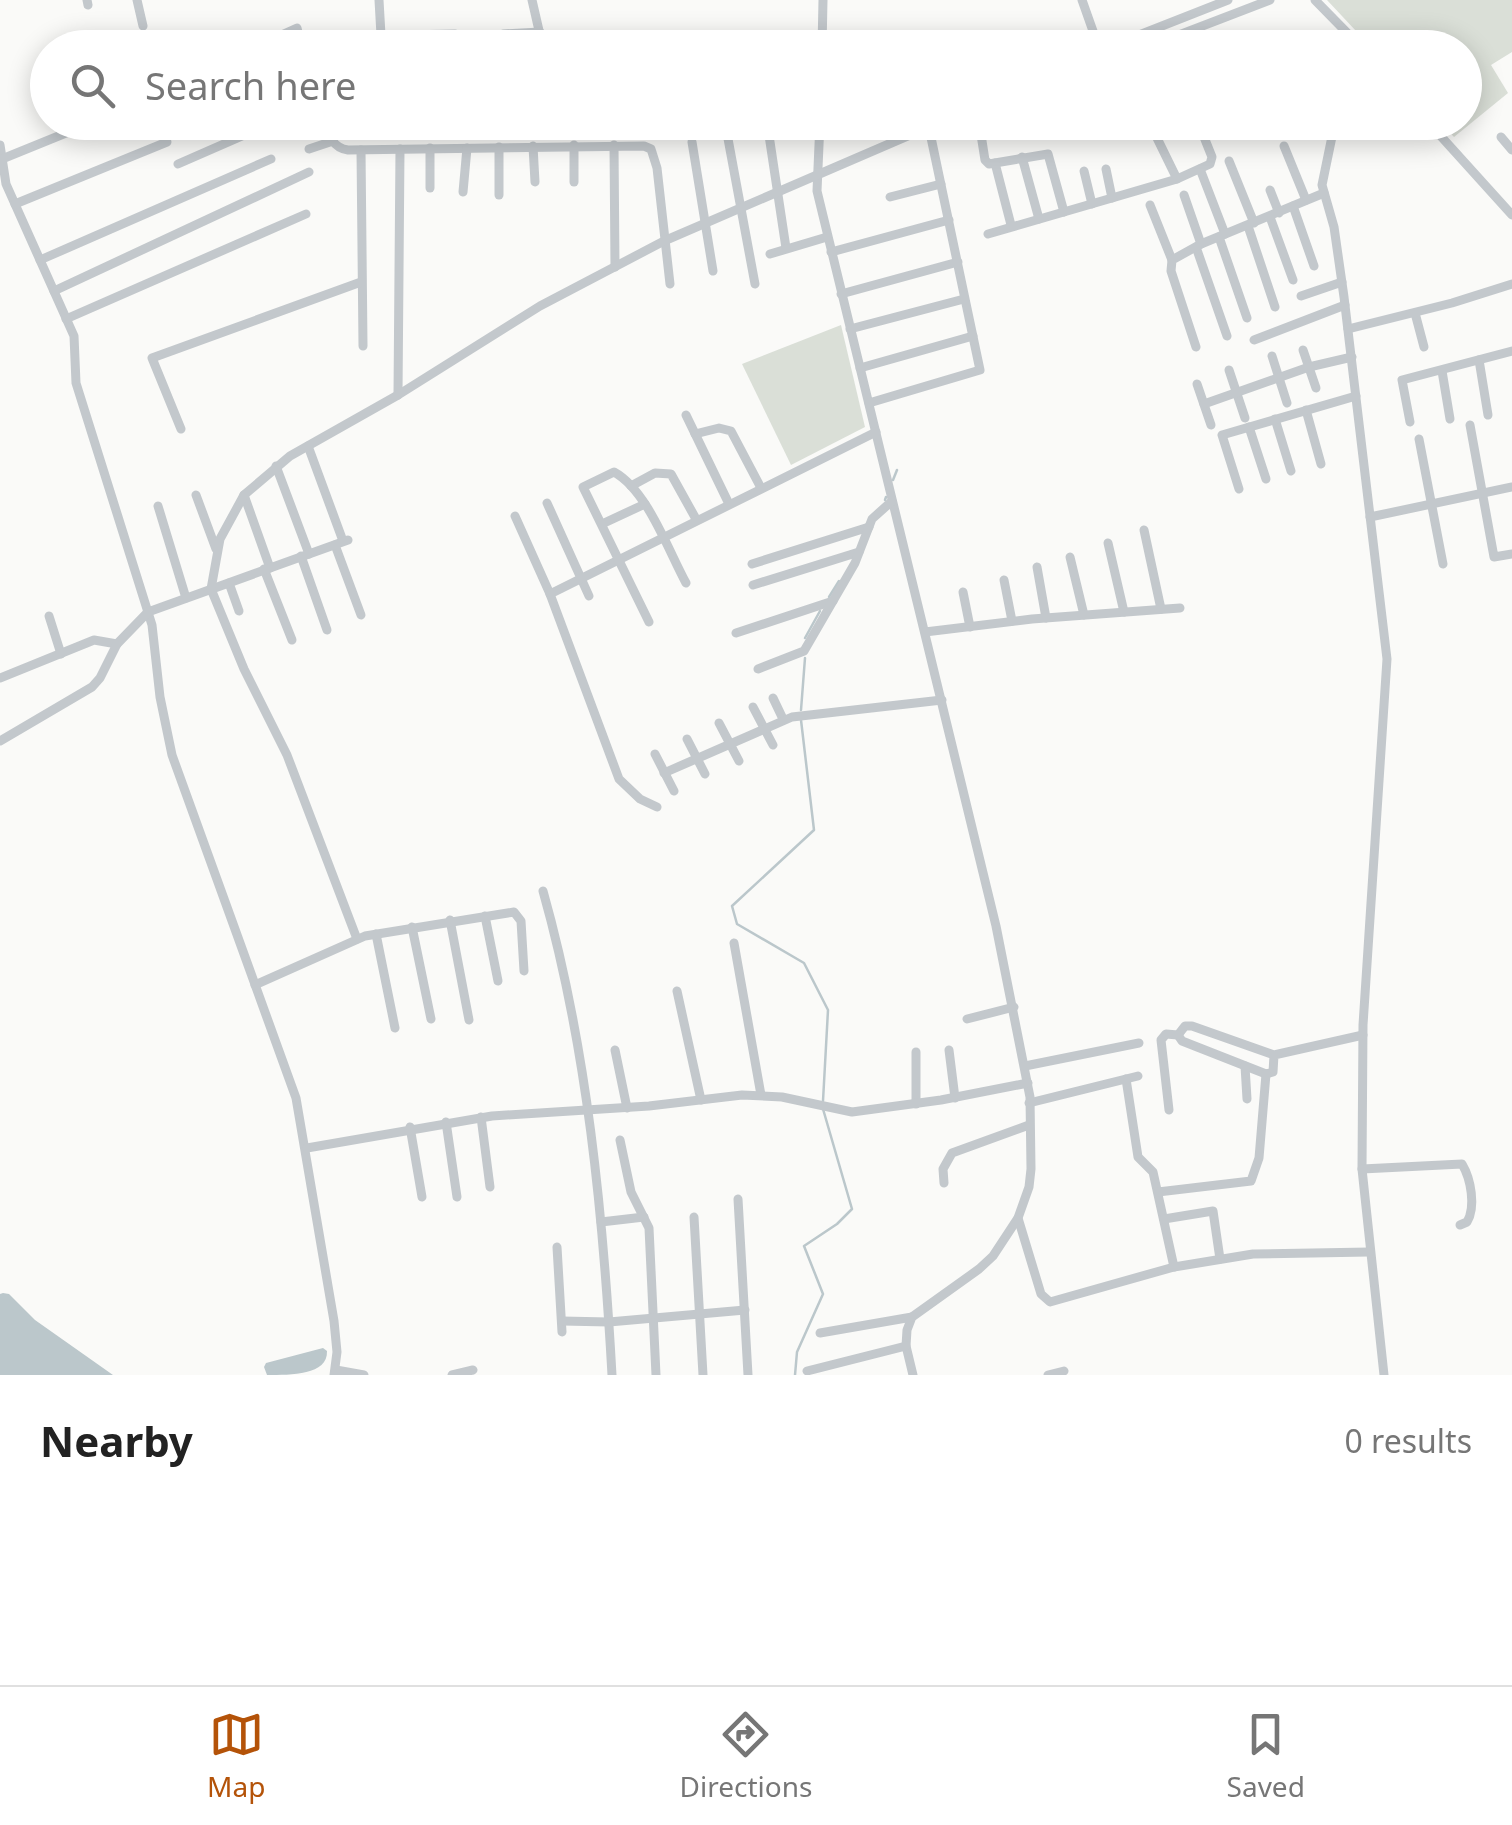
<!DOCTYPE html>
<html lang="en">
<head>
<meta charset="utf-8">
<style>
  :root { --surface:#fff; --page:#f2f2f2; --text:#222; --muted:#767676; --line:#e0e0e0; --accent:#b45309 }
  body { margin:0; font-family:"Noto Sans",sans-serif; background:var(--page); color:var(--text) }
  .list { margin:0; padding:0; list-style:none }
  h2 { display:flex; justify-content:space-between; align-items:center; height:130px; margin:0; padding:0 40px; font-size:42px }
  h2 small { font-size:32px; font-weight:400; color:var(--muted) }
  .icon { flex:none; width:55px; height:55px; fill:none; stroke:currentColor; stroke-width:2; stroke-linecap:round; stroke-linejoin:round }
  .map { position:relative; flex:none; width:1512px; height:1375px; overflow:hidden }
  .search { position:absolute; background:var(--surface); box-shadow:0 5px 25px #0003; left:30px; right:30px; top:30px; height:110px; display:flex; align-items:center; gap:25px; box-sizing:border-box; padding:0 35px; border-radius:55px; color:var(--muted); font-size:38px }
  .sheet { height:310px; background:var(--surface) }
  nav { display:flex; justify-content:space-around; align-items:center; box-sizing:border-box; height:140px; border-top:2px solid var(--line); background:var(--surface); font-size:28px; color:var(--muted) }
  nav a { display:grid; justify-items:center; gap:5px }
  nav .on { color:var(--accent) }
  .map>svg:first-child { display:block }
  .green { fill:#dadfd7 }
  .water { fill:#bbc7cb }
  .lines { fill:none; stroke-linecap:round; stroke-linejoin:round }
  .stream { stroke:#bbc7cb; stroke-width:2.5 }
  .minor { stroke:#c3c8cc; stroke-width:9 }
</style>
</head>
<body>
<div class="map">
<svg width="1512" height="1375" viewBox="0 0 1512 1375">
  <rect width="100%" height="100%" fill="#fafaf8"/>
  <g class="green">
    <polygon points="1327,0 1512,0 1512,52 1491,65 1508,93 1454,137 1441,123 1464,122 1464,48 1371,47"/>
    <polygon points="841,325 865,427 791,465 742,364"/>
  </g>
  <g class="water">
    <polygon points="3,1293 9,1294 35,1320 113,1375 0,1375 0,1294"/>
    <path d="M 323,1348 L 327,1351 C 328,1375 291,1375 267,1375 L 264,1367 L 266,1363 Z"/>
  </g>
  <g class="lines">
    <g class="stream">
      <polyline points="893,480 897,470"/>
      <polyline points="885,500 886,497"/>
      <polyline points="829,597 839,581"/>
      <polyline points="805,638 820,611"/>
      <polyline points="801,710 805,658"/>
      <polyline points="801,720 814,830 732,906 737,924 804,963 828,1010 823,1101"/>
      <polyline points="795,1375 797,1352 823,1294 804,1246 837,1224 852,1209 823,1109"/>
    </g>
    <g class="minor">
      <polyline points="87,0 88,5"/>
      <polyline points="137,0 143,26"/>
      <polyline points="379,0 381,35"/>
      <polyline points="532,0 543,48"/>
      <polyline points="1082,0 1099,48"/>
      <polyline points="1315,0 1362,48"/>
      <polyline points="503,34 540,32"/>
      <polyline points="299,37 455,34"/>
      <polyline points="253,48 297,28 302,48"/>
      <polyline points="822,48 823,0"/>
      <polyline points="1106,48 1228,0"/>
      <polyline points="1145,48 1270,0"/>
      <path d="M 325,122 C 329,136 333,148 348,150 L 644,146 L 651,149 L 657,168 L 670,284"/>
      <polyline points="767,122 786,248"/>
      <polyline points="820,122 817,191 996,926 1030,1097 1031,1169 1029,1187 1018,1218 993,1256 979,1269 912,1317 907,1330 906,1346 913,1375"/>
      <polyline points="979,122 985,160 989,164 1048,154 1064,212"/>
      <polyline points="1335,122 1322,185 1334,227 1344,297 1387,659 1363,1025 1362,1169 1384,1375"/>
      <polyline points="1428,122 1512,215"/>
      <polyline points="726,128 755,284"/>
      <polyline points="1501,137 1512,150"/>
      <polyline points="1157,138 1177,179"/>
      <polyline points="692,142 713,271"/>
      <polyline points="0,145 6,184 74,336 76,383 152,625 160,697 172,755 296,1098 334,1321 337,1352 334,1375"/>
      <polyline points="614,145 615,267"/>
      <polyline points="533,146 535,182"/>
      <polyline points="1284,146 1306,200"/>
      <polyline points="309,149 333,141"/>
      <polyline points="361,150 363,346"/>
      <polyline points="1022,157 1039,219"/>
      <polyline points="2,159 93,122"/>
      <polyline points="1229,161 1254,223"/>
      <polyline points="995,163 1011,225"/>
      <polyline points="178,164 274,122"/>
      <polyline points="1200,169 1225,234"/>
      <polyline points="1084,171 1092,204"/>
      <polyline points="574,182 574,145"/>
      <polyline points="430,188 430,148"/>
      <polyline points="1270,190 1279,213"/>
      <polyline points="463,192 467,148"/>
      <polyline points="499,195 499,147"/>
      <polyline points="1184,195 1201,244"/>
      <polyline points="890,197 941,184"/>
      <polyline points="1112,198 1177,179 1210,164 1212,157 1200,127"/>
      <polyline points="15,204 167,142"/>
      <polyline points="1150,205 1172,260"/>
      <polyline points="1293,206 1314,266"/>
      <polyline points="1270,217 1293,280"/>
      <polyline points="1248,226 1275,307"/>
      <polyline points="988,234 1112,198 1106,169"/>
      <polyline points="1219,237 1247,318"/>
      <polyline points="1196,247 1227,336"/>
      <polyline points="831,252 949,220"/>
      <polyline points="770,254 827,237"/>
      <polyline points="40,260 271,159"/>
      <polyline points="54,291 309,172"/>
      <polyline points="841,294 958,262"/>
      <polyline points="1301,296 1342,282"/>
      <polyline points="1415,313 1424,347"/>
      <polyline points="66,319 306,214"/>
      <polyline points="850,329 964,299"/>
      <polyline points="1348,329 1452,303 1512,284"/>
      <polyline points="1254,340 1345,305"/>
      <polyline points="1196,347 1171,271 1172,260 1201,244 1324,193"/>
      <polyline points="1303,350 1316,388"/>
      <polyline points="1272,356 1287,403"/>
      <polyline points="1479,360 1488,415"/>
      <polyline points="860,368 973,336"/>
      <polyline points="1229,370 1245,418"/>
      <polyline points="1442,371 1450,419"/>
      <polyline points="1197,384 1211,425"/>
      <polyline points="398,395 400,149"/>
      <polyline points="869,403 980,370 929,128"/>
      <polyline points="1204,404 1309,367 1352,357"/>
      <polyline points="1306,410 1321,464"/>
      <polyline points="686,415 729,504"/>
      <polyline points="1275,419 1291,471"/>
      <polyline points="1410,422 1402,380 1512,351"/>
      <polyline points="1470,425 1494,557 1512,554"/>
      <polyline points="1249,427 1266,479"/>
      <polyline points="181,429 152,358 361,282"/>
      <polyline points="695,434 719,428 731,431 761,488"/>
      <polyline points="1419,439 1443,564"/>
      <polyline points="308,446 343,541"/>
      <polyline points="276,466 309,554"/>
      <polyline points="631,486 655,473 671,474 696,519"/>
      <polyline points="1239,489 1222,435 1356,396"/>
      <polyline points="196,495 216,549"/>
      <polyline points="244,495 270,568"/>
      <polyline points="547,503 589,596"/>
      <polyline points="158,506 186,598"/>
      <polyline points="515,516 550,594 619,779 640,799 657,807"/>
      <polyline points="1370,517 1512,487"/>
      <polyline points="602,524 645,504"/>
      <polyline points="1144,530 1161,609"/>
      <polyline points="1108,543 1124,612"/>
      <polyline points="335,545 361,615"/>
      <polyline points="301,556 327,630"/>
      <polyline points="1070,557 1084,615"/>
      <polyline points="752,564 869,527"/>
      <polyline points="1037,567 1046,618"/>
      <polyline points="264,569 292,640"/>
      <polyline points="1004,580 1012,621"/>
      <polyline points="229,583 239,611"/>
      <polyline points="753,585 859,552"/>
      <polyline points="963,592 970,627"/>
      <polyline points="550,594 876,432"/>
      <polyline points="49,616 61,654"/>
      <path d="M 649,622 L 583,487 L 614,472 C 647,490 668,550 686,583"/>
      <polyline points="925,632 1032,619 1180,608"/>
      <polyline points="736,633 833,601"/>
      <polyline points="758,669 804,651 855,563 872,519 892,501"/>
      <polyline points="0,678 94,640 117,644"/>
      <polyline points="773,698 783,719"/>
      <polyline points="753,707 773,745"/>
      <polyline points="719,723 739,761"/>
      <polyline points="687,739 705,774"/>
      <polyline points="0,741 92,687 100,678 117,644 148,612 348,540"/>
      <polyline points="655,754 674,791"/>
      <polyline points="664,773 792,717 942,700"/>
      <path d="M 543,891 C 587,1047 603,1213 612,1375"/>
      <polyline points="485,916 498,981"/>
      <polyline points="450,920 469,1020"/>
      <polyline points="412,927 431,1019"/>
      <polyline points="376,934 395,1028"/>
      <polyline points="357,939 287,755 244,669 211,589 220,539 244,495 290,456 398,395 540,306 664,241 940,122"/>
      <polyline points="734,943 761,1095"/>
      <polyline points="255,985 365,936 514,912 521,921 524,971"/>
      <polyline points="677,991 701,1100"/>
      <polyline points="967,1019 1014,1007"/>
      <polyline points="615,1050 627,1108"/>
      <polyline points="949,1050 955,1098"/>
      <polyline points="916,1052 916,1104"/>
      <polyline points="1274,1055 1273,1072 1266,1074 1182,1041 1178,1035 1185,1026 1192,1026 1274,1055 1363,1035"/>
      <polyline points="1025,1066 1139,1043"/>
      <polyline points="1245,1066 1247,1099"/>
      <polyline points="1126,1079 1138,1157 1153,1172 1174,1267"/>
      <polyline points="1029,1103 1138,1076"/>
      <polyline points="1169,1110 1161,1040 1166,1034 1178,1035"/>
      <polyline points="481,1117 490,1187"/>
      <polyline points="446,1122 457,1197"/>
      <polyline points="410,1127 422,1197"/>
      <polyline points="620,1140 631,1192 649,1228 656,1375"/>
      <polyline points="307,1148 492,1116 649,1106 742,1095 782,1097 852,1112 941,1100 1028,1083"/>
      <path d="M 1362,1169 L 1462,1164 C 1471,1179 1476,1207 1467,1222 L 1460,1225"/>
      <polyline points="944,1183 943,1169 952,1153 1029,1125"/>
      <polyline points="1158,1192 1251,1181 1259,1158 1266,1074"/>
      <polyline points="738,1199 748,1375"/>
      <polyline points="694,1217 703,1375"/>
      <polyline points="1018,1218 1041,1294 1050,1302 1174,1267 1253,1254 1369,1252"/>
      <polyline points="1164,1219 1213,1211 1220,1259"/>
      <polyline points="601,1222 644,1217"/>
      <polyline points="557,1247 562,1332"/>
      <polyline points="562,1321 609,1322 745,1310"/>
      <polyline points="820,1333 912,1317"/>
      <polyline points="336,1370 364,1375"/>
      <polyline points="807,1371 906,1346"/>
      <polyline points="452,1375 473,1370"/>
      <polyline points="1048,1375 1064,1371"/>
    </g>
  </g>
</svg>
<div class="search"><svg class="icon" aria-label="search" viewBox="0 0 24 24"><circle cx="10" cy="10" r="6"/><path d="M15 15l6 6"/></svg>Search here</div>
</div>
<section class="sheet">
<h2>Nearby<small>0 results</small></h2>
<ul class="list">
</ul>
</section>
<nav>
<a class="on"><svg class="icon" aria-label="map" viewBox="0 0 24 24"><path d="M3 6l6-2 6 2 6-2v14l-6 2-6-2-6 2zM9 4v14M15 6v14"/></svg>Map</a>
<a><svg class="icon" aria-label="directions" viewBox="0 0 24 24"><path d="M12 3l9 9-9 9-9-9zM9 14v-3h6M13 9l2 2-2 2"/></svg>Directions</a>
<a><svg class="icon" aria-label="saved" viewBox="0 0 24 24"><path d="M7 4h10v16l-5-4-5 4z"/></svg>Saved</a>
</nav>
</body>
</html>
